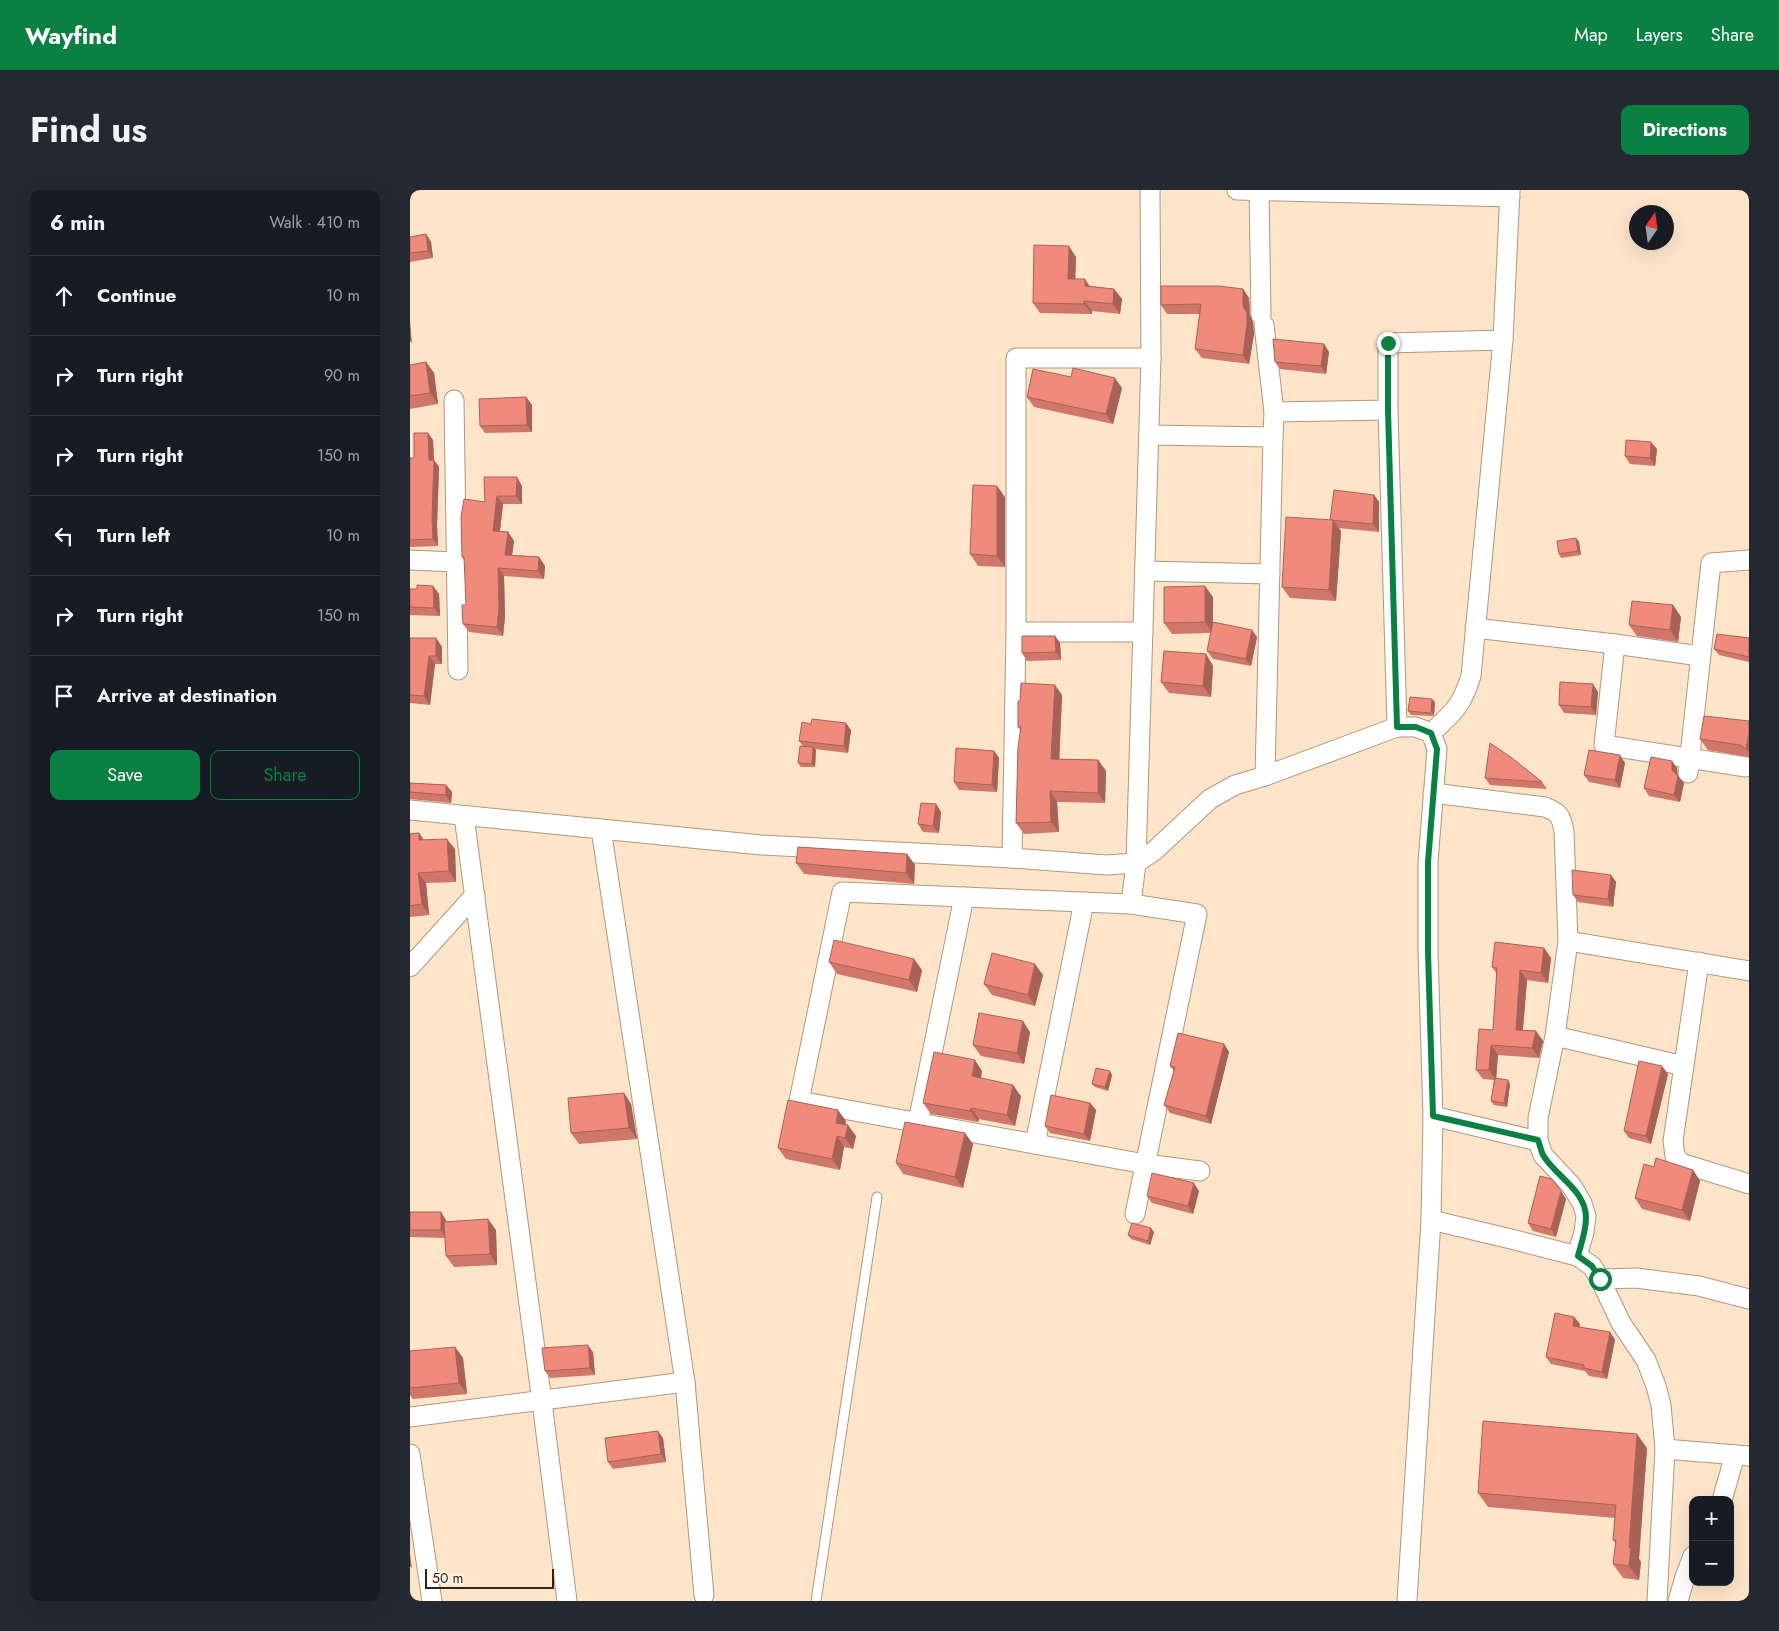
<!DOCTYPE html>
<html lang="en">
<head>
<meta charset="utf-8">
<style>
  :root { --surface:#171b24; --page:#242831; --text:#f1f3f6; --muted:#9ea1a6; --line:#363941; --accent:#0b8043 }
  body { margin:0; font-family:Jost,sans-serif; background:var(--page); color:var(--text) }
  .controls { position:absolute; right:15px; bottom:15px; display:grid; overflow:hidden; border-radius:10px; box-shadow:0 5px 20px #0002 }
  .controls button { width:45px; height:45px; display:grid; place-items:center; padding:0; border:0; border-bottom:1px solid var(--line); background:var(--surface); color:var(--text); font:25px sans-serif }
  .compass { position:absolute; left:1219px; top:15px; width:45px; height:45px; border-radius:50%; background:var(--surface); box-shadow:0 5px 20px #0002; rotate:13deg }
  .scale { position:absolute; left:15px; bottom:12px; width:129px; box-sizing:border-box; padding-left:5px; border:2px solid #2e241a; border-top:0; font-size:14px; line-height:18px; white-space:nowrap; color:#2e241a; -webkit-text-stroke:4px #fff4e9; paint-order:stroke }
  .stop { position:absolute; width:15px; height:15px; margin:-11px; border:4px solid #0b8043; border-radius:50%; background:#fff }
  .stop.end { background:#0b8043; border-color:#fff; box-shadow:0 1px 5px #0008 }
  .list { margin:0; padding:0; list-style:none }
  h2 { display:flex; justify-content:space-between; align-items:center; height:65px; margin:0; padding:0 20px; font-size:21px }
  h2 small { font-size:16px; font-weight:400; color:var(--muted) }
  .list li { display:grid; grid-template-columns:32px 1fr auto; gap:15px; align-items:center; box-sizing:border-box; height:80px; padding:0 20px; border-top:1px solid var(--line) }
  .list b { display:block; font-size:19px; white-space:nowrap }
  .list em { font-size:16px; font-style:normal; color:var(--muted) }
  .actions { display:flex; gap:10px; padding:15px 20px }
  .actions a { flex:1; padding:11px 0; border:1px solid var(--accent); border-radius:10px; text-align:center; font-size:18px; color:var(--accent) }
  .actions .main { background:var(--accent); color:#fff }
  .icon { flex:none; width:28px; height:28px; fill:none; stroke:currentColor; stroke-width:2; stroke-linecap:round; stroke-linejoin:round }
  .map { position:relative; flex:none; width:1339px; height:1411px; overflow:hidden; border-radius:10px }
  header { display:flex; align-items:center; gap:30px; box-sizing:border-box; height:70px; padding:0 25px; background:var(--accent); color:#fff }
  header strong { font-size:24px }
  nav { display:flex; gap:28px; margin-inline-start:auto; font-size:18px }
  .intro { display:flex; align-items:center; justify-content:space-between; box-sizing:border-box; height:120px; padding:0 30px }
  h1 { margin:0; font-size:35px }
  .button { padding:12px 22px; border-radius:10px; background:var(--accent); color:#fff; font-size:18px; font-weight:700 }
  main { display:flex; gap:30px; padding:0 30px }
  aside { flex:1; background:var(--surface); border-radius:10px; box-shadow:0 5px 20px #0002 }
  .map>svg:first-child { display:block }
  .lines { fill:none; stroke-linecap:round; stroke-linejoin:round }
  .lane-casing { stroke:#af977e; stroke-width:11 }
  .street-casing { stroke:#af977e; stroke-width:21 }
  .lane { stroke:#fff; stroke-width:9 }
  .street { stroke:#fff; stroke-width:19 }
  .wall { fill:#ce776a }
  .shaded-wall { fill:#a86156 }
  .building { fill:#f08a7b; stroke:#a86156 }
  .route { stroke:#0b8043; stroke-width:6 }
</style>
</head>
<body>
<header>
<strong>Wayfind</strong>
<nav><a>Map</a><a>Layers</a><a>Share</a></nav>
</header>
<div class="intro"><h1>Find us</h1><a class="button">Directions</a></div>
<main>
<aside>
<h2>6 min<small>Walk · 410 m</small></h2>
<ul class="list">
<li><svg class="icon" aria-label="ahead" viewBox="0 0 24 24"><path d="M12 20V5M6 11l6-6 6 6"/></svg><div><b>Continue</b></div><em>10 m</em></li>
<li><svg class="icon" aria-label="right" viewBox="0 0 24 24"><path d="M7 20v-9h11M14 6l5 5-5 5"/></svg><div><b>Turn right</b></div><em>90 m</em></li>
<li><svg class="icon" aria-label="right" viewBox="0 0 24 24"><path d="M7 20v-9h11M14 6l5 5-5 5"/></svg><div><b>Turn right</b></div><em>150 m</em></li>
<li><svg class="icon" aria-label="left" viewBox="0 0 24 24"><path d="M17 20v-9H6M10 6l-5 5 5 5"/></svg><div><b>Turn left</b></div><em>10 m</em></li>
<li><svg class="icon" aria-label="right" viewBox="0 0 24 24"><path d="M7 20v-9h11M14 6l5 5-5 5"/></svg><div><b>Turn right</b></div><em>150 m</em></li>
<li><svg class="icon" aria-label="arrive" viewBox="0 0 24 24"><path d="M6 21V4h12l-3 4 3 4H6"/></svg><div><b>Arrive at destination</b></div></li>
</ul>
<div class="actions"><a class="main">Save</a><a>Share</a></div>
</aside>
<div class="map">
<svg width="1339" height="1411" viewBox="0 0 1339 1411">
  <rect width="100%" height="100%" fill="#fee4c9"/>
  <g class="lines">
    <defs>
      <polyline id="lane" points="406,1411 467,1007"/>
      <g id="street">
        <polyline points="827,0 1100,7"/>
        <polyline points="849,0 851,125"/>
        <polyline points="44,210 48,480"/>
        <polyline points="978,220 987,537"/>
        <polyline points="864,222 978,220 978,153 1093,150"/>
        <polyline points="739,245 863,247 864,222 854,135"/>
        <polyline points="0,370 45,372"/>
        <polyline points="735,381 860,384"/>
        <polyline points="1065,438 1205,454 1290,466"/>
        <polyline points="606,442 733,442"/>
        <polyline points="1205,454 1194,555 1336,577"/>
        <path d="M 1021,543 C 1044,522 1051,517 1061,486 L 1093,150 L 1100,0"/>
        <polyline points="1278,583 1301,373 1339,370"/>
        <polyline points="855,586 863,247"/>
        <path d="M 1023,603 L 1135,617 C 1150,623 1151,626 1154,641 L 1158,751 L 1145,846 L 1128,928 L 1128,951 L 1133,965 L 1161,995 L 1172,1013 L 1176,1026 L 1174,1042 L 1167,1066"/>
        <polyline points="0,620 191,639 275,1192 294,1405"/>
        <polyline points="54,626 132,1212 157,1411"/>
        <polyline points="191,639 351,655 602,668 696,675 726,673 744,661 800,609 825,595 855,586 987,537 1006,537 1021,543 1027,559 1018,672 1018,762 1023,926 1021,1030 997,1411"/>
        <polyline points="602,668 606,442 606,168 741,168"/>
        <polyline points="721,714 432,702 389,911 735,974 790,981"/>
        <polyline points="1158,751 1339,781"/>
        <polyline points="1289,772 1263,951 1265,966 1271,973 1339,994"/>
        <polyline points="0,777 65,705"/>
        <polyline points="1145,846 1274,876"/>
        <polyline points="1023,926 1128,951"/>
        <polyline points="508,932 554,707"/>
        <polyline points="625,954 674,712"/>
        <polyline points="725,1024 787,724 721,714 726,673 741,168 740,0"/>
        <polyline points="1021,1030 1097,1048 1167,1066 1182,1076 1190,1089 1211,1133 1236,1170 1246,1196 1251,1215 1255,1259 1247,1411"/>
        <polyline points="1190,1089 1226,1088 1289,1096 1339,1109"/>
        <polyline points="0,1227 275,1192"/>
        <polyline points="1255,1259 1339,1266"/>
        <polyline points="0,1264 22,1411"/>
        <polyline points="1312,1310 1325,1265"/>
        <polyline points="1268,1411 1275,1387 1283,1366"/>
      </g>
    </defs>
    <use href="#lane" class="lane-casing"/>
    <use href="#street" class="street-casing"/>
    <use href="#lane" class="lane"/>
    <use href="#street" class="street"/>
  </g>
  <g class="wall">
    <polygon points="16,44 21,52 23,68 0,72 0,47"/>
    <polygon points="666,67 665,89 680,96 704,99 712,109 710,124 682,121 682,124 630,123 623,113"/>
    <polygon points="833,99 839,108 840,125 843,133 844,144 839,174 792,168 785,159 790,124 757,124 751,115"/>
    <polygon points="914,154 919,162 916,184 870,179 865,172"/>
    <polygon points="16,172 24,183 28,214 0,219 0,175"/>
    <polygon points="712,198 703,234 624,217 617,207"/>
    <polygon points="116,207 122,215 122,242 75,243 70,236"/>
    <polygon points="18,243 23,250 24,270 29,277 27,336 28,356 0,357 0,268 4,268"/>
    <polygon points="1247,259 1245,276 1220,274 1215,266"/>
    <polygon points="112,296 112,314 93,314 90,341 98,342 104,351 102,365 129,367 135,376 134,389 94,386 95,427 93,446 59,442 53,434 56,415 55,371 52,367 75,312"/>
    <polygon points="964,305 969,312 969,342 928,338 931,341 926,411 880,408 872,397 921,330"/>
    <polygon points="595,307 595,377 568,376 560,364"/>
    <polygon points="1166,348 1169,352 1171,365 1151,368 1149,364"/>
    <polygon points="23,396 29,404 30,426 0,425 0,399 7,399"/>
    <polygon points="803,407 803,432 847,447 841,476 803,469 797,461 801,443 762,444 754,433"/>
    <polygon points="1263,415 1271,427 1268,452 1227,446 1219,435"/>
    <polygon points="645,446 650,453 651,470 617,471 612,463"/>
    <polygon points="0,448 26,448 32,457 32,474 25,474 20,515 0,513"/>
    <polygon points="1339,448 1339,472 1309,465 1304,459"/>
    <polygon points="796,464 803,476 801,507 759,503 751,492"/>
    <polygon points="1188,502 1186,525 1154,523 1149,515"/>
    <polygon points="652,505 649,569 688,570 696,581 695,613 647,612 649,642 614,644 606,633 610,540 608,537"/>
    <polygon points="1025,512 1024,525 1023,526 1001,525 998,521"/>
    <polygon points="1339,531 1339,567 1298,560 1290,549"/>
    <polygon points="441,540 438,563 405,559 406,560 405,577 391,577 388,573 393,556 389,551"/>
    <polygon points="584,561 589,568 587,602 549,600 544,592"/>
    <polygon points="1215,573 1210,598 1179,592 1174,585"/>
    <polygon points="1267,578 1267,585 1274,593 1270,612 1239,606 1234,598"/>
    <polygon points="1075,588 1132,592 1137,599 1080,595"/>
    <polygon points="0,593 36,595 42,602 41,613 0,609"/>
    <polygon points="526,614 531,622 529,643 513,642 508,634"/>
    <polygon points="9,643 14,650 45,659 46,692 16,693 19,725 0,727 0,644"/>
    <polygon points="497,664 505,675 504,694 394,684 386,673"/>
    <polygon points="1201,685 1206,692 1203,717 1168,712 1163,705"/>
    <polygon points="1134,758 1141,768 1138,793 1117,790 1113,840 1126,841 1133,851 1129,868 1088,865 1086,889 1100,894 1097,917 1084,915 1081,911 1084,890 1073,889 1066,880 1083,840 1087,784 1082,777"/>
    <polygon points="419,772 512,780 507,802 427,784"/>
    <polygon points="633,785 625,816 582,805 574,794"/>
    <polygon points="620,842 614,874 571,866 563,855"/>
    <polygon points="814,854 819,862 801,934 760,923 754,915 764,881 760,876"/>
    <polygon points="572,881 571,888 611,906 605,936 569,929 568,932 521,924 513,913"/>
    <polygon points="1258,884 1241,954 1219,948 1214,941"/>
    <polygon points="702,885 698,901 685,897 682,894"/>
    <polygon points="214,903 221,914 227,949 169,954 161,943"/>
    <polygon points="680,913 686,920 680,951 640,943 635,936"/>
    <polygon points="436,931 435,935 446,946 443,959 434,957 430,980 376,969 368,958"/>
    <polygon points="563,954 553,998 493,984 486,973"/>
    <polygon points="1244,977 1283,980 1290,991 1280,1031 1232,1019 1225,1008"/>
    <polygon points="789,1001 783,1024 742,1013 737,1006"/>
    <polygon points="1156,1009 1146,1047 1123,1041 1118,1033"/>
    <polygon points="0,1022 36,1030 36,1031 86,1040 87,1075 44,1077 36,1066 35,1048 0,1047"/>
    <polygon points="744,1042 740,1055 721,1049 718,1045"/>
    <polygon points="1164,1127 1170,1134 1169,1137 1200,1142 1205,1150 1197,1189 1179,1186 1175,1181 1141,1174 1136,1167"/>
    <polygon points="45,1157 53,1168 57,1204 3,1209 0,1205 0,1198"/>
    <polygon points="183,1162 185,1185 140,1188 135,1181"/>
    <polygon points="253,1248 256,1272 203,1279 198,1272"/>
    <polygon points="1237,1258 1229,1369 1231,1372 1229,1390 1213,1388 1203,1374 1206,1354 1203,1350 1205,1328 1078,1317 1068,1303"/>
  </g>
  <g class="shaded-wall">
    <polygon points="16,44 21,52 23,68 18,61"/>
    <polygon points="659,56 666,67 665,99 658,89"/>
    <polygon points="675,89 682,100 675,96"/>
    <polygon points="704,99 712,109 710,124 703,114"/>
    <polygon points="833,99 839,108 840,125 843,133 844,144 839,174 833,165"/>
    <polygon points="674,111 682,121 682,124 674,114"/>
    <polygon points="0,131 2,153 0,151"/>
    <polygon points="914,154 919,162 916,184 911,176"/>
    <polygon points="16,172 24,183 28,214 20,203"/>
    <polygon points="705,188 712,198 703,234 696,224"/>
    <polygon points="116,207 122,215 122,242 117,235"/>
    <polygon points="18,243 23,250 24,277 19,270"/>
    <polygon points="1241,252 1247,259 1245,276 1240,268"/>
    <polygon points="24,270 29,277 27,336 28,356 23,349 22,329"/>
    <polygon points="107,287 112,296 112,314 106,306"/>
    <polygon points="587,296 595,307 595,377 587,366"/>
    <polygon points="964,305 969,312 969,342 963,334"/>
    <polygon points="87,306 93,314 89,349 83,341"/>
    <polygon points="923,330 931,341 926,411 919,400"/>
    <polygon points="98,342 104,351 101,373 95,365"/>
    <polygon points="1166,348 1169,352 1171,365 1168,361"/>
    <polygon points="129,367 135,376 134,389 128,381"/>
    <polygon points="88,378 94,386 95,427 93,446 87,437"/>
    <polygon points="23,396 29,404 30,426 24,418"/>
    <polygon points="795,396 803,407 803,443 795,432"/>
    <polygon points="1263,415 1271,427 1268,452 1260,440"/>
    <polygon points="842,440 847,447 841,476 836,469"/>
    <polygon points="645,446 650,453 651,470 646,462"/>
    <polygon points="26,448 32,457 32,474 26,466"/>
    <polygon points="796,464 803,476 801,507 793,496"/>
    <polygon points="19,466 25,474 20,515 14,506"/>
    <polygon points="1183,494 1188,502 1186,525 1181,517"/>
    <polygon points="645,495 652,505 649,579 641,569"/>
    <polygon points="1022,509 1025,512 1024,525 1021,521"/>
    <polygon points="436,533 441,540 438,563 434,556"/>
    <polygon points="1339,543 1339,562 1336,559"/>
    <polygon points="403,557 406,560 405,577 402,574"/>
    <polygon points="584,561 589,568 587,602 582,595"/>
    <polygon points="1210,565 1215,573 1210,598 1205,590"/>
    <polygon points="688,570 696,581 695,613 688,603"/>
    <polygon points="1262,571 1267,578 1268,587 1262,580"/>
    <polygon points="1268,586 1274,593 1270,612 1264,605"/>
    <polygon points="36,595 42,602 41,613 36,605"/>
    <polygon points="640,601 647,612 649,642 641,632"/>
    <polygon points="526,614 531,622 529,643 523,636"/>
    <polygon points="9,643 16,654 9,650"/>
    <polygon points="37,649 45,659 46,692 39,681"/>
    <polygon points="497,664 505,675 504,694 496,683"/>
    <polygon points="8,683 16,693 19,725 12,714"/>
    <polygon points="1201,685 1206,692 1203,717 1198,709"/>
    <polygon points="1134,758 1141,768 1138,793 1131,783"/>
    <polygon points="504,769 512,780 507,802 499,790"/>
    <polygon points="625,774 633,785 625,816 618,805"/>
    <polygon points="1110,780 1117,790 1112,849 1106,840"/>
    <polygon points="613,831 620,842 614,874 607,863"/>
    <polygon points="1126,841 1133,851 1129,868 1122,858"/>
    <polygon points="814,854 819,862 801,934 796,926"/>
    <polygon points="1081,855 1088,865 1086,890 1079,880"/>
    <polygon points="565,870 572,881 569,897 562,886"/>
    <polygon points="1252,876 1258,884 1241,954 1236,946"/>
    <polygon points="700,881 702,885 698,901 695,897"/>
    <polygon points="1098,890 1100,894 1097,917 1094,913"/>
    <polygon points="603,895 611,906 605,936 597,925"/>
    <polygon points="214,903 221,914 227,949 219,938"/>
    <polygon points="680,913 686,920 680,951 674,944"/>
    <polygon points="561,918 569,929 568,932 560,921"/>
    <polygon points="428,920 436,931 433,944 426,933"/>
    <polygon points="438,935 446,946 443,959 435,948"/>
    <polygon points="555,943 563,954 553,998 545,987"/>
    <polygon points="427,946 434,957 430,980 422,969"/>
    <polygon points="1283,980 1290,991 1280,1031 1272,1020"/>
    <polygon points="784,993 789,1001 783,1024 778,1016"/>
    <polygon points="1151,1001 1156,1009 1146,1047 1141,1039"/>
    <polygon points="31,1022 36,1030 36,1048 31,1040"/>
    <polygon points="78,1029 86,1040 87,1075 80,1064"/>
    <polygon points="741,1038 744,1042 740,1055 738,1051"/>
    <polygon points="1164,1127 1170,1134 1168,1143 1163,1136"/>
    <polygon points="1200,1142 1205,1150 1197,1189 1192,1182"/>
    <polygon points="178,1155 183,1162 185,1185 180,1178"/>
    <polygon points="45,1157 53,1168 57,1204 49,1193"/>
    <polygon points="248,1241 253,1248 256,1272 251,1264"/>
    <polygon points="1227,1244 1237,1258 1229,1369 1231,1372 1229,1390 1219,1376 1219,1358"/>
    <polygon points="0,1364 2,1378 0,1376"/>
  </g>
  <g class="building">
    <polygon points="16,44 18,61 0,63 0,47"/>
    <polygon points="624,55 659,56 658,89 675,89 675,96 704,99 703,114 674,111 674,114 623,113"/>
    <polygon points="751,96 809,96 833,99 833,116 837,123 837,134 833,165 785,159 791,114 751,115"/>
    <polygon points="863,149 914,154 911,176 865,172"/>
    <polygon points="16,172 20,203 0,206 0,175"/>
    <polygon points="663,178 705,188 696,224 617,207 623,179 661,187"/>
    <polygon points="116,207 117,235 70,236 69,209"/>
    <polygon points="4,243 18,243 19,270 24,270 22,329 23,349 0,350 0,268 4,268"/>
    <polygon points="1216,250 1241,252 1240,268 1215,266"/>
    <polygon points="74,287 107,287 106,306 87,306 83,341 98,342 95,365 129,367 128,381 88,378 89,418 87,437 53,434 52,415 56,415 54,367 52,367 51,327 54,309 75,312"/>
    <polygon points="563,295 587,296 587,366 560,364"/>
    <polygon points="924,300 964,305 963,334 920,330"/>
    <polygon points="876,327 923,330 919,400 872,397"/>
    <polygon points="1166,348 1168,361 1149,364 1147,351"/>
    <polygon points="7,395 23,396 24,418 0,417 0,399 7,399"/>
    <polygon points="795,396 795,432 754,433 754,397"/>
    <polygon points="1222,411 1263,415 1260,440 1219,435"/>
    <polygon points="803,432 842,440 836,469 797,461"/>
    <polygon points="1307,444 1339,448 1339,467 1304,459"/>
    <polygon points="612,446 645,446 646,462 612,463"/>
    <polygon points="0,448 26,448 26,466 19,466 14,506 0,505"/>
    <polygon points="754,461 796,464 793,496 751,492"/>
    <polygon points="1150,492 1183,494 1181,517 1149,515"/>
    <polygon points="611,493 645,495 641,569 688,570 688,603 640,601 641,632 606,633 608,557 611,537 608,537 608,511 610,511"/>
    <polygon points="1000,507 1022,509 1021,521 1020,523 998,521"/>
    <polygon points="1294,526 1339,531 1339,543 1336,559 1330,555 1290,549"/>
    <polygon points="402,529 436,533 434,556 389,551 392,532 401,534"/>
    <polygon points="1080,553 1102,568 1132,592 1075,588"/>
    <polygon points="390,556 403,557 402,574 388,573"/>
    <polygon points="546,558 584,561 582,595 544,592"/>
    <polygon points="1179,560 1210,565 1205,590 1174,585"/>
    <polygon points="1241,567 1262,571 1262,580 1268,586 1264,605 1234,598"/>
    <polygon points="0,593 36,595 36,605 0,602"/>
    <polygon points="511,613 526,614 523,636 508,634"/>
    <polygon points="9,643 9,650 37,649 39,681 8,683 12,714 0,716 0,644"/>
    <polygon points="388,657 497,664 496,683 386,673"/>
    <polygon points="1162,680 1201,685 1198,709 1163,705"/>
    <polygon points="424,750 504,769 499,790 419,772"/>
    <polygon points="1085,752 1134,758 1131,783 1110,780 1106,840 1126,841 1122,858 1081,855 1079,880 1066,880 1069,839 1083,840 1087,778 1082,777"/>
    <polygon points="582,763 625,774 618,805 574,794"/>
    <polygon points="569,823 613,831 607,863 563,855"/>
    <polygon points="768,843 814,854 796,926 754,915 765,877 760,876"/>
    <polygon points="524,862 565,870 562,886 603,895 597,925 561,918 560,921 513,913"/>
    <polygon points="1229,871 1252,876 1236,946 1214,941"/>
    <polygon points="686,878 700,881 695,897 682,894"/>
    <polygon points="1085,888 1098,890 1094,913 1081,911"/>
    <polygon points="214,903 219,938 161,943 158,908"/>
    <polygon points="641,905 680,913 674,944 635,936"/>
    <polygon points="378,910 428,920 426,933 438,935 435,948 427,946 422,969 368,958"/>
    <polygon points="495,932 555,943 545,987 486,973"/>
    <polygon points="1246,968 1283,980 1272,1020 1225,1008 1234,974 1244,977"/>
    <polygon points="742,983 784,993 778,1016 737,1006"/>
    <polygon points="1130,986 1142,989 1151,1001 1141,1039 1118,1033"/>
    <rect x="0" y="1022" width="31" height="18"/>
    <polygon points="78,1029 80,1064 36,1066 34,1032"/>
    <polygon points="722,1033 741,1038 738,1051 718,1045"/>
    <polygon points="1145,1123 1164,1127 1163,1136 1200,1142 1192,1182 1174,1178 1174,1175 1136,1167"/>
    <polygon points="178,1155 180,1178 135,1181 132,1158"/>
    <polygon points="45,1157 49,1193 0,1198 0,1161"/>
    <polygon points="1073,1231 1227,1244 1219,1358 1221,1358 1219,1376 1203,1374 1206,1350 1203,1350 1206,1315 1068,1303"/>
    <polygon points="248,1241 251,1264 198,1272 195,1248"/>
  </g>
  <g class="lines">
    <path class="route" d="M 978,153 L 978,220 L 987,537 L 1006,537 L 1021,543 L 1027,559 L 1018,672 L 1018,762 L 1023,926 L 1128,950 C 1130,955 1131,961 1133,965 C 1145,986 1176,1000 1176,1028 C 1176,1041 1171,1054 1168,1066 L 1182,1076 L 1190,1089"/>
  </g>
</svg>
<div class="controls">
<button>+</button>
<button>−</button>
</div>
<svg class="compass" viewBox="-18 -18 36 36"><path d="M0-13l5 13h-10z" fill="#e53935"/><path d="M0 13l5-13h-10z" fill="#9ea1a6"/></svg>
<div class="scale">50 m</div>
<div class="stop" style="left:1190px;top:1089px"></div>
<div class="stop end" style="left:978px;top:153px"></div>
</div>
</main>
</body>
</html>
